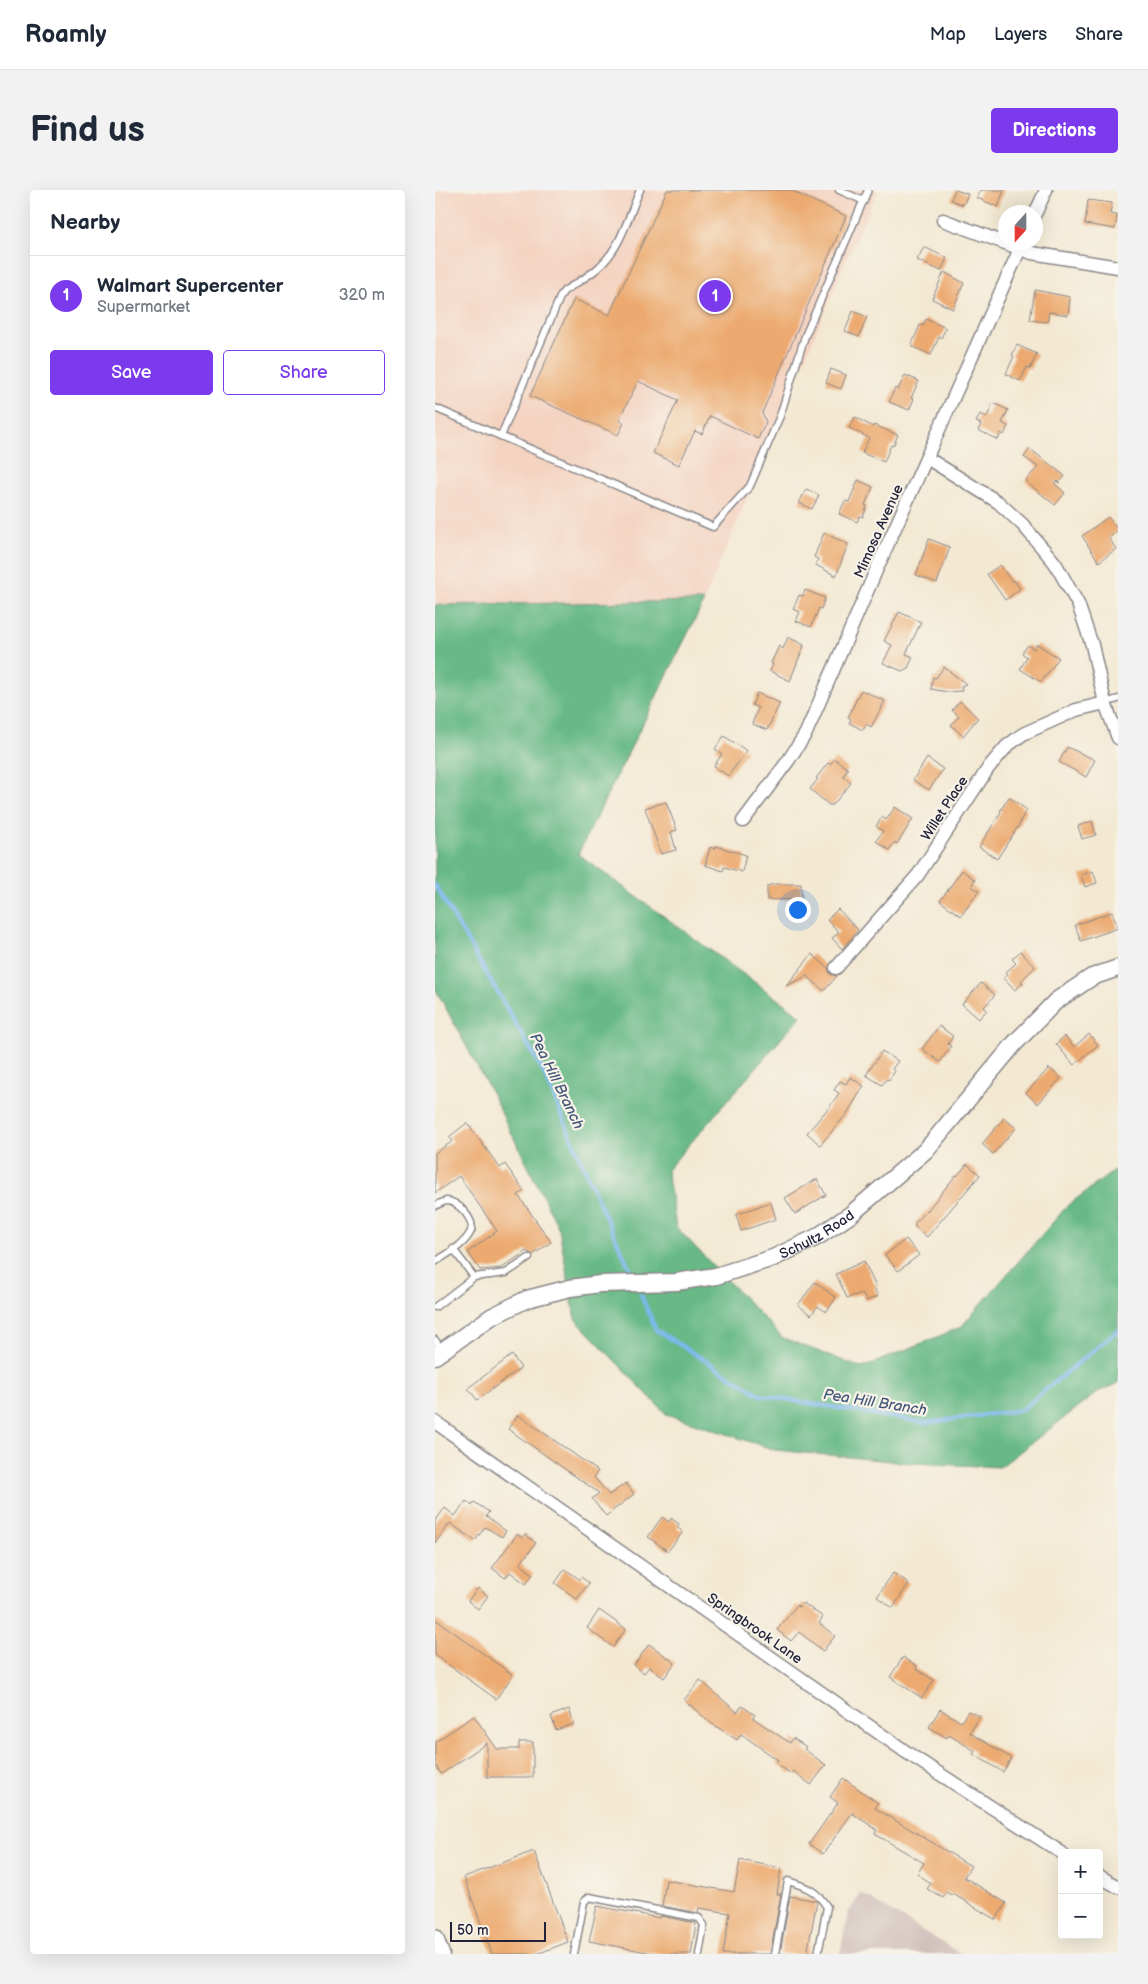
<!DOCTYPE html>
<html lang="en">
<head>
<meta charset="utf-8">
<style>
  :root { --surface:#fff; --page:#f2f2f3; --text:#1f2937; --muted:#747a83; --line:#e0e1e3; --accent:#7c3aed }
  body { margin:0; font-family:"Balsamiq Sans",sans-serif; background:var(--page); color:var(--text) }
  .controls { position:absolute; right:15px; bottom:15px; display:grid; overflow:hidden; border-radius:5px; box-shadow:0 5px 20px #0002 }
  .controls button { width:45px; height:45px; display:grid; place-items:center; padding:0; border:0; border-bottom:1px solid var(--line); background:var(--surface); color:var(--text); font:25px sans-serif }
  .compass { position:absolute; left:563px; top:15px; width:45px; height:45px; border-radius:50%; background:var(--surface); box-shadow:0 5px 20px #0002; rotate:201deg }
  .scale { position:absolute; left:15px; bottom:12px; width:96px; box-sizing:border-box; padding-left:5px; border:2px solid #22223b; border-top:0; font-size:14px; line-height:18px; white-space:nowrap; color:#22223b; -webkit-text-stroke:4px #f7f3e8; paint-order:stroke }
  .you { position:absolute; left:362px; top:719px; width:18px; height:18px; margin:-12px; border:4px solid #fff; border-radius:50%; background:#1a73e8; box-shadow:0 0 0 8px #1a73e833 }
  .badge { display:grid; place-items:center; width:32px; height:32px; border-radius:50%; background:var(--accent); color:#fff; font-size:16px; font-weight:700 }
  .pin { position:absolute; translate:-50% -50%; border:2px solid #fff; box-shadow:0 1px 5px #0006 }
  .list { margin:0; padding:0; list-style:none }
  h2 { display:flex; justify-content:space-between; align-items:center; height:65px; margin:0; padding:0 20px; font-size:21px }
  h2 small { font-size:16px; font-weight:400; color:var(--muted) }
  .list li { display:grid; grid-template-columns:32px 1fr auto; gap:15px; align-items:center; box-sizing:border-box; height:80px; padding:0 20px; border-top:1px solid var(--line) }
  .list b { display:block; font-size:19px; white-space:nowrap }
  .list p { margin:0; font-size:16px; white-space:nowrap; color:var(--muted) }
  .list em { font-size:16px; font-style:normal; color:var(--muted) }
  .actions { display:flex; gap:10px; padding:15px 20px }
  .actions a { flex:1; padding:11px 0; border:1px solid var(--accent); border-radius:5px; text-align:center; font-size:18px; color:var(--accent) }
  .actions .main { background:var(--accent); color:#fff }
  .map { position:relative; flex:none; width:683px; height:1764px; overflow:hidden; border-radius:5px }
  header { display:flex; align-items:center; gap:30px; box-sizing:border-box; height:70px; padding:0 25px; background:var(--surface); border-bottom:1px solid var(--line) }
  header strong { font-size:24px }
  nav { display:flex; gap:28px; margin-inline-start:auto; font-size:18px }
  .intro { display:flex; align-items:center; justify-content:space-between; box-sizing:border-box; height:120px; padding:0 30px }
  h1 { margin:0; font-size:35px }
  .button { padding:12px 22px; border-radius:5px; background:var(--accent); color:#fff; font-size:18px; font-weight:700 }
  main { display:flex; gap:30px; padding:0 30px }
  aside { flex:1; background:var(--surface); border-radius:5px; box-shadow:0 5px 20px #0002 }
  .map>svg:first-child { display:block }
  .built { fill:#f4d3c1 }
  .industrial { fill:#d0c0bc }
  .forest { fill:#68b986; stroke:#456e60 }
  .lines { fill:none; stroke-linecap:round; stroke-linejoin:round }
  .stream { stroke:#7eb8ef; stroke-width:4 }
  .building { fill:#ecaa70 }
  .service-casing { stroke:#8a8687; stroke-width:9 }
  .minor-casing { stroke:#8a8687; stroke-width:15 }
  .tertiary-casing { stroke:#8a8687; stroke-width:19 }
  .service { stroke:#fff; stroke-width:6 }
  .minor { stroke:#fff; stroke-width:12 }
  .tertiary { stroke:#fff; stroke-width:16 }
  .labels { text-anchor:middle; stroke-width:4.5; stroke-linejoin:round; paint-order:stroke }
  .street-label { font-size:14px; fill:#22223b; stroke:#f7f3e8 }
  .water-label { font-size:15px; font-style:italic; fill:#42567a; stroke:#f7f3e8 }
</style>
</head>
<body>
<header>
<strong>Roamly</strong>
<nav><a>Map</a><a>Layers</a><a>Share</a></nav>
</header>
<div class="intro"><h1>Find us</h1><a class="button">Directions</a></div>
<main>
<aside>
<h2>Nearby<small></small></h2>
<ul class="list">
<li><span class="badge">1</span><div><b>Walmart Supercenter</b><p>Supermarket</p></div><em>320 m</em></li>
</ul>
<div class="actions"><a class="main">Save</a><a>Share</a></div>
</aside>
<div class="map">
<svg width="683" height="1764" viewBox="0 0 683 1764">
  <rect width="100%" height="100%" fill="#f7f3e8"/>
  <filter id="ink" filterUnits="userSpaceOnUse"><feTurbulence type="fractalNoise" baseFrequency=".02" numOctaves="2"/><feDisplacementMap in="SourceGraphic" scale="10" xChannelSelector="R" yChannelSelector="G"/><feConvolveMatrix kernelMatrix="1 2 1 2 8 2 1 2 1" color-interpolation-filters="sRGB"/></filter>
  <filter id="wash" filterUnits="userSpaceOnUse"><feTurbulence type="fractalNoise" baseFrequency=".0096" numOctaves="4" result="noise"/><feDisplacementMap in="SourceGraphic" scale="20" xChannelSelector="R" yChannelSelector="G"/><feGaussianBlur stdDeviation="1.12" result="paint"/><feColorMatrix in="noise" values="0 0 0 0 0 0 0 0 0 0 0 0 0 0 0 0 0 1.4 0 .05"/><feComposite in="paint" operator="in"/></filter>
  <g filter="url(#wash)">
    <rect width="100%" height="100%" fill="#f3e9d3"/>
    <polygon class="built" points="0,0 443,0 409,75 269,411 0,415"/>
    <polygon class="industrial" points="426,1703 516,1758 526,1764 405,1764 413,1723"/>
    <polygon class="forest" points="269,411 143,664 366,826 232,980 241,1037 348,1148 427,1178 526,1137 633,1015 683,978 683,1193 663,1202 565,1277 476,1273 340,1260 231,1224 140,1129 124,1039 58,906 0,798 0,415"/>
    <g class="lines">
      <g class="stream">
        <polyline points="0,695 107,879 166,1017 195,1079"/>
        <polyline points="206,1105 221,1140 326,1205 490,1233 586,1220 683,1140"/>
      </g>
    </g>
    <g id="blocks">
      <g class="building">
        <polygon points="232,0 355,0 411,26 327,223 331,232 323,249 275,226 267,244 260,241 244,275 218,263 243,210 203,191 184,230 189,233 183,245 95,206 139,109 174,125"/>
        <polygon points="520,0 533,4 528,15 516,10"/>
        <polygon points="546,0 569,0 563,17 542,8"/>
        <polygon points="653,10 677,13 675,24 682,25 680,39 650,34"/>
        <polygon points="489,57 512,68 506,81 482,70"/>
        <polygon points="509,82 529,93 518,119 497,109"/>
        <polygon points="600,100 635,107 633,125 614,122 612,132 595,130"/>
        <polygon points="418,121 432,127 424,147 410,141"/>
        <polygon points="491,129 511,138 506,148 504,147 496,165 476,156 485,135 488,136"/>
        <polygon points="582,155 602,164 595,179 592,177 585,191 571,184 579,166 577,165"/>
        <polygon points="396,179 411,185 406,199 391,193"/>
        <polygon points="470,185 484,191 476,208 479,209 474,220 454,212 460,198 463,200"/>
        <polygon points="558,213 573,220 567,233 573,236 569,245 566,243 563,250 543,240 546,234 541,232 545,224 552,227"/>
        <polygon points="420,227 438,237 439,235 463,245 458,256 456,255 449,272 427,263 434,248 414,238"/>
        <polygon points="595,259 630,286 624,293 622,291 619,293 630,303 620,315 590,291 603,277 589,267"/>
        <polygon points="423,290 438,297 430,315 432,316 428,327 425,326 422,332 404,324 410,311 414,312"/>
        <polygon points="371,299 384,305 377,319 364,313"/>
        <polygon points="673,327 683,340 674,348 681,359 664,372 647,346"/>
        <polygon points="389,343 413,354 401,386 381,375 383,369 379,367"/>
        <polygon points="494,349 515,357 502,393 481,385"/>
        <polygon points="565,375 577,392 579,390 585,399 570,410 552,384"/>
        <polygon points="370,400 390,408 386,419 384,418 376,437 361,431 365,422 358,419 364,405 368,406"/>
        <polygon points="464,422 486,432 471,464 478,467 473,478 467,481 448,473 457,455 449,451"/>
        <polygon points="353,447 369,455 355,491 335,481 338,474 336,473 344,456 348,459"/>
        <polygon points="602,454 624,468 606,492 585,479 592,467 587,463 593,455 599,459"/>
        <polygon points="509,477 531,494 526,496 527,501 513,502 496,499 498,487 501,488"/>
        <polygon points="426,500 450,511 436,537 431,534 428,540 414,533 416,529 413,527"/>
        <polygon points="322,503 345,513 332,540 317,534 323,518 317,515"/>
        <polygon points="525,511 543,528 528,546 516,535 524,526 517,520"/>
        <polygon points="289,546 312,561 293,586 279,576 287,564 280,559"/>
        <polygon points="632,557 660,570 651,587 624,572"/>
        <polygon points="492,568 508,579 494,600 478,590"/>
        <polygon points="400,569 413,579 408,586 416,593 398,615 394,615 375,599 383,589 381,588 393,573 395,574"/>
        <polygon points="574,607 592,620 585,631 586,632 562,669 544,657 566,622 565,621"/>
        <polygon points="231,612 242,640 236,642 241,660 226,664 210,618"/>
        <polygon points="460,617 478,629 462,654 460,652 454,660 441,651 448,641 441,636 447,627 451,630"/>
        <polygon points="657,631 661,645 647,649 643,636"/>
        <polygon points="281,656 311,665 307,682 289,677 288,681 270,675 275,657 280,659"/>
        <polygon points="527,680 540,690 536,696 544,701 526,726 505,711"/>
        <polygon points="658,681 662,693 650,697 646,685"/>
        <polygon points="340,694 366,694 367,709 332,710 332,696"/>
        <polygon points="403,719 423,740 407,759 397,748 404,742 392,730"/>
        <polygon points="677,722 683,738 646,751 640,735"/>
        <polygon points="585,761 600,777 586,791 588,793 580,800 569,788 573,784 571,782 581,773 577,769"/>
        <polygon points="377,764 393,778 395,784 402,786 389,801 372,786 351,796"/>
        <polygon points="546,793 560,805 549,817 552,820 544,829 527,814"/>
        <polygon points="504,836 518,846 513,854 516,856 505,872 487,859"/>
        <polygon points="654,844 663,855 639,875 621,854 630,846 639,857"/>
        <polygon points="447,861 463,871 457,879 460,881 454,890 452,889 447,895 431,885"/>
        <polygon points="614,878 626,888 603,914 591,903"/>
        <polygon points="415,887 429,896 411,925 385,955 372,943 396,915 404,903 399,900 405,891 411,894"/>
        <polygon points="569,928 581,938 558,964 547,954"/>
        <polygon points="32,933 65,978 70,974 89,1001 83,1005 116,1052 98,1065 91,1061 67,1078 45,1080 33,1062 62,1041 24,986 0,1003 0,963 18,951 14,947"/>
        <polygon points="532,974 545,985 492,1047 480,1037 480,1033 491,1020 492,1021 521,985 522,986"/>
        <polygon points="382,989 391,1005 360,1024 350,1008"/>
        <polygon points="332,1013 336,1013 341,1029 306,1041 301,1025"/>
        <polygon points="471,1049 484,1065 463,1081 450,1065"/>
        <polygon points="429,1071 441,1097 439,1098 443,1106 431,1111 427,1103 412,1108 401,1084"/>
        <polygon points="380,1092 401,1108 391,1122 383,1116 376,1125 363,1115"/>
        <polygon points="77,1165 86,1178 42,1210 33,1198"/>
        <polygon points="83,1225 163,1281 159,1287 174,1305 191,1293 199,1304 171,1326 157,1309 164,1303 73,1239"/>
        <polygon points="31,1311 37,1316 39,1312 54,1322 51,1326 71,1341 67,1347 50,1337 40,1351 15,1333 0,1353 0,1331 10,1318 20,1326"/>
        <polygon points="227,1327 234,1332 236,1328 244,1334 242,1337 248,1342 233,1361 213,1347"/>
        <polygon points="82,1344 88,1348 90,1344 101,1353 85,1374 98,1384 91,1394 75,1382 70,1388 57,1378"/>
        <polygon points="130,1379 144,1389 146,1387 154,1393 142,1409 120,1393"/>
        <polygon points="458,1383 474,1393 458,1418 442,1407"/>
        <polygon points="43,1398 53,1406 43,1419 33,1411"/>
        <polygon points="368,1413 388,1427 384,1433 400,1446 388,1461 364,1442 356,1451 342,1440 362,1415 364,1417"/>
        <polygon points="164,1420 191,1439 178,1457 152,1438"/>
        <polygon points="0,1429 78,1485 61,1509 0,1465"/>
        <polygon points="214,1454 240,1473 229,1488 214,1477 209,1483 199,1475"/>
        <polygon points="468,1467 482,1476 481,1479 499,1490 487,1508 455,1487"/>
        <polygon points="265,1490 302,1522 307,1516 320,1525 318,1528 355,1553 358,1548 371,1557 369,1559 391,1575 376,1595 358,1581 356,1584 341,1573 343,1570 306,1544 302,1550 276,1533 249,1510"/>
        <polygon points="134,1519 139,1534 121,1540 116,1526"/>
        <polygon points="505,1519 526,1532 533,1521 545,1526 535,1543 576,1568 568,1582 538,1564 540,1561 514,1545 512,1548 494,1537"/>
        <polygon points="39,1526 62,1559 84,1559 84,1552 98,1552 98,1587 52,1587 52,1553 6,1584 0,1574 0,1552"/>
        <polygon points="408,1588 443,1613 440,1618 536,1676 529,1687 571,1713 561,1730 518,1704 517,1706 512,1702 508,1708 492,1699 496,1693 482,1684 489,1673 440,1644 442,1640 417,1623 388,1664 374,1654 403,1613 395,1607"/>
        <polygon points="99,1661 133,1752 102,1764 57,1764 29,1687"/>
        <polygon points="305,1670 346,1678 342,1704 346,1704 335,1764 288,1764 295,1723 264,1718 263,1723 227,1716 231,1690 299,1702"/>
        <polygon points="355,1706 382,1711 372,1764 345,1764"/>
        <polygon points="162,1716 225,1728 225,1726 261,1733 256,1764 222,1764 154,1751"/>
      </g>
    </g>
  </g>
  <g filter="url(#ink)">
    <use href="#blocks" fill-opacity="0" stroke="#8a8687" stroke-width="1"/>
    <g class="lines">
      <defs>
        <g id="service">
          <polyline points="404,0 429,11"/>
          <polyline points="0,218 278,337 315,296 345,226 370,146 433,0"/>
          <path d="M 66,246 L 126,105 L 129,101 C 141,93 155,86 165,76 C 186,57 194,25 205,0"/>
          <polyline points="670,513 683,509"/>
          <path d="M 0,1016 C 3,1014 8,1012 11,1011 C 23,1011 40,1030 36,1041 C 30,1055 12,1064 0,1072"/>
          <polyline points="39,1087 71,1083 94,1068"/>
          <polyline points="0,1117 39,1087 18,1059"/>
          <polyline points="0,1150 7,1160"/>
          <polyline points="139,1764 149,1712 154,1707 264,1728 269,1735 264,1764"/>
          <path d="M 340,1764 L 353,1691 C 372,1697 381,1700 392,1717 L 383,1764"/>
        </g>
        <g id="minor">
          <polyline points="600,24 611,0"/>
          <polyline points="508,30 597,63 683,77"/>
          <polyline points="492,268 563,312 588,335 620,373 643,414 657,455 670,513 683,548"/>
          <polyline points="308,631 353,571 371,543 443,376 588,52"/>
          <polyline points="401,778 483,685 554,577 572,556 588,544 641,520 670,513"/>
          <polyline points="0,1232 474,1564 627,1663"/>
          <polyline points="664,1686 683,1697"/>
        </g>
        <g id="tertiary">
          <path id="s1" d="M 0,1166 L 56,1127 L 92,1109 L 135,1098 L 165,1094 L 241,1092 L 281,1086 L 338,1068 L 382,1047 L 415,1025 L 491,960 L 580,853 L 621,811 L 657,787 L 683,778"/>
          <polyline points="0,1748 6,1764"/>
        </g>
      </defs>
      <use href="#service" class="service-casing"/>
      <use href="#minor" class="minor-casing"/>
      <use href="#tertiary" class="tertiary-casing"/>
      <use href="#service" class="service"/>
      <use href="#minor" class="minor"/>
      <use href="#tertiary" class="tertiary"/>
    </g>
  </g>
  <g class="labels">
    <g class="street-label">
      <text transform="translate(443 341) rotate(-66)" y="5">Mimosa Avenue</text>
      <text transform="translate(509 618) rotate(-57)" y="5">Willet Place</text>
      <text dy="5" stroke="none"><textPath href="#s1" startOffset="409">Schultz Road</textPath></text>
      <text transform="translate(320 1438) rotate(35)" y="5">Springbrook Lane</text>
    </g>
    <g class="water-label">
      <text transform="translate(122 891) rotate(64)" y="5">Pea Hill Branch</text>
      <text transform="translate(440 1212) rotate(9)" y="5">Pea Hill Branch</text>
    </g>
  </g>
</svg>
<div class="controls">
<button>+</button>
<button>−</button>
</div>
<svg class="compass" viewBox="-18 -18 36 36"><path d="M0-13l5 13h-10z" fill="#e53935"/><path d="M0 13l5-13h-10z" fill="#747a83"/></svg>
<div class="scale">50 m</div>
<div class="you"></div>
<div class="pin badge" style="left:280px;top:106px">1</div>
</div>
</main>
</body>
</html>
